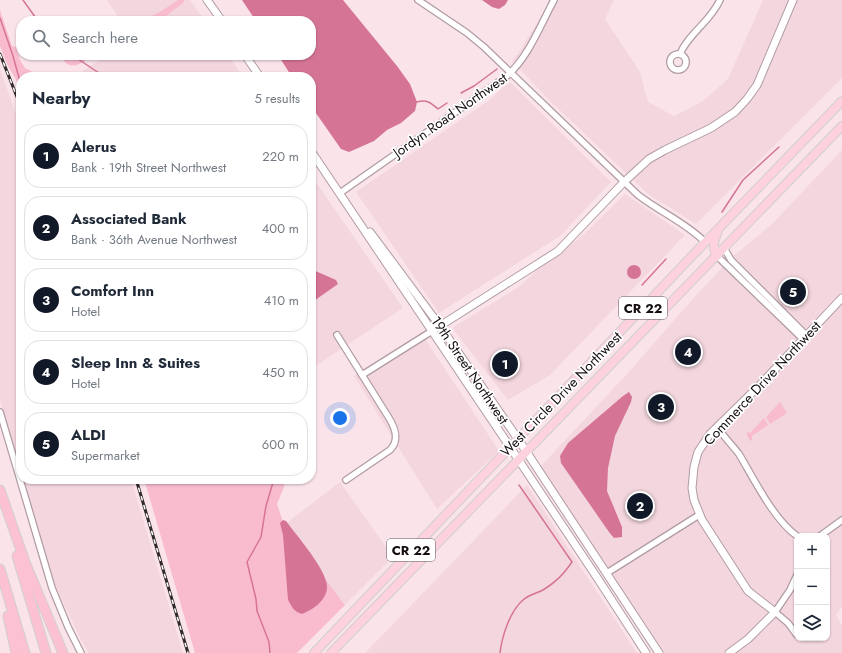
<!DOCTYPE html>
<html lang="en">
<head>
<meta charset="utf-8">
<style>
  :root { --surface:#fff; --page:#f6f6f7; --text:#1f2937; --muted:#747a83; --line:#e0e1e3; --accent:#111827 }
  body { margin:0; font-family:Jost,sans-serif; background:var(--page); color:var(--text) }
  .controls { position:absolute; right:12px; bottom:12px; display:grid; overflow:hidden; border-radius:8px; box-shadow:0 1px 3px #0004 }
  .controls button { width:36px; height:36px; display:grid; place-items:center; padding:0; border:0; border-bottom:1px solid var(--line); background:var(--surface); color:var(--text); font:20px sans-serif }
  .you { position:absolute; left:340px; top:418px; width:14px; height:14px; margin:-10px; border:3px solid #fff; border-radius:50%; background:#1a73e8; box-shadow:0 0 0 6px #1a73e833 }
  .badge { display:grid; place-items:center; width:26px; height:26px; border-radius:50%; background:var(--accent); color:#fff; font-size:13px; font-weight:700 }
  .pin { position:absolute; translate:-50% -50%; border:2px solid #fff; box-shadow:0 1px 4px #0006 }
  .list { margin:0; padding:0; list-style:none }
  h2 { display:flex; justify-content:space-between; align-items:center; height:52px; margin:0; padding:0 16px; font-size:17px }
  h2 small { font-size:13px; font-weight:400; color:var(--muted) }
  .list li { display:grid; grid-template-columns:26px 1fr auto; gap:12px; align-items:center; box-sizing:border-box; height:64px; margin:0 8px 8px; padding:0 8px; border:1px solid var(--line); border-radius:16px }
  .list b { display:block; font-size:15px; white-space:nowrap }
  .list p { margin:0; font-size:13px; white-space:nowrap; color:var(--muted) }
  .list em { font-size:13px; font-style:normal; color:var(--muted) }
  .icon { flex:none; width:22px; height:22px; fill:none; stroke:currentColor; stroke-width:2; stroke-linecap:round; stroke-linejoin:round }
  .map { position:relative; flex:none; width:842px; height:653px; overflow:hidden }
  .search { position:absolute; background:var(--surface); box-shadow:0 1px 3px #0004; left:16px; top:16px; width:300px; height:44px; display:flex; align-items:center; gap:10px; box-sizing:border-box; padding:0 14px; border-radius:16px; color:var(--muted); font-size:15px }
  .panel { position:absolute; background:var(--surface); box-shadow:0 1px 3px #0004; left:16px; top:72px; width:300px; height:412px; border-radius:16px }
  .map>svg:first-child { display:block }
  .built { fill:#f4d6de; fill-rule:evenodd }
  .green { fill:#f9bcce }
  .water { fill:#d67496 }
  .lines { fill:none; stroke-linecap:round; stroke-linejoin:round }
  .stream { stroke:#d67496; stroke-width:1.5 }
  .minor-casing { stroke:#b19ca2; stroke-width:8 }
  .tertiary-casing { stroke:#b19ca2; stroke-width:9 }
  .secondary-casing { stroke:#b19ca2; stroke-width:9 }
  .primary-casing { stroke:#d0cfcf; stroke-width:10 }
  .trunk-casing { stroke:#d0cfcf; stroke-width:11 }
  .minor { stroke:#fff; stroke-width:5.5 }
  .tertiary { stroke:#fff; stroke-width:7 }
  .secondary { stroke:#fff; stroke-width:7 }
  .primary { stroke:#fdd1de; stroke-width:8 }
  .trunk { stroke:#fcc2d3; stroke-width:9 }
  .rail-casing { stroke:#31292b; stroke-width:3 }
  .rail { stroke:#fff; stroke-width:1.5; stroke-dasharray:4.5; stroke-linecap:butt }
  .labels { text-anchor:middle; stroke-width:3.5; stroke-linejoin:round; paint-order:stroke }
  .shield { fill:#fff; stroke:#5c5758; stroke-width:1 }
  .shield-label { font-size:13px; font-weight:bold; fill:#160f11 }
  .street-label { font-size:14px; fill:#160f11; stroke:#fff }
</style>
</head>
<body>
<div class="map">
<svg width="842" height="653" viewBox="0 0 842 653">
  <rect width="100%" height="100%" fill="#fae4ea"/>
  <g class="built">
    <polygon points="107,0 190,0 205,21 121,21"/>
    <polygon points="551,0 614,0 605,19 640,72 648,102 674,116 703,101 728,79 763,0 842,0 842,78 696,224 648,194 548,99 512,61 521,49"/>
    <polygon points="107,55 228,55 243,77 74,77"/>
    <polygon points="0,69 21,128 21,472 0,400"/>
    <polygon points="510,82 611,182 560,236 439,313 356,192 488,101"/>
    <path d="M 842,150 L 842,606 L 836,615 L 842,626 L 842,653 L 663,653 L 540,467 L 626,375 L 690,302 L 731,258 L 771,225 ZM 797,536 L 827,536 L 827,638 L 797,638 Z"/>
    <polygon points="311,175 403,308 311,369"/>
    <polygon points="625,194 685,235 550,375 508,400 452,328 520,286 539,268 582,236"/>
    <polygon points="421,333 499,451 437,509 354,376"/>
    <polygon points="23,479 131,479 183,653 89,653 81,640 56,587"/>
    <polygon points="340,482 393,557 345,605 284,525"/>
    <polygon points="527,485 637,653 365,653 453,562"/>
  </g>
  <g class="green">
    <path d="M 178,0 L 184,0 L 184,2 L 160,21 L 138,21 C 153,17 165,9 178,0 Z"/>
    <polygon points="0,10 12,46 16,47 20,60 25,68 42,77 21,77 21,89 6,62 0,46"/>
    <path d="M 60,55 L 92,55 C 80,66 69,72 60,55 Z"/>
    <path d="M 120,55 L 138,55 L 138,57 C 131,63 127,60 120,55 Z"/>
    <polygon points="780,402 787,413 770,424 766,417"/>
    <polygon points="764,418 768,425 752,436 752,440 750,441 747,435 747,432 750,433"/>
    <polygon points="144,479 285,479 284,487 277,504 284,525 345,605 297,653 195,653"/>
  </g>
  <g class="water">
    <polygon points="242,0 343,0 397,66 410,84 417,102 415,111 401,123 387,130 374,141 349,152 341,149 311,106 311,77 292,77 278,55 311,55 311,21 256,21"/>
    <polygon points="482,0 508,0 505,5 499,9 492,7"/>
    <circle cx="634" cy="272" r="7"/>
    <polygon points="311,269 336,280 338,284 311,303"/>
    <polygon points="629,392 632,397 631,402 615,436 608,468 607,491 622,527 622,537 614,538 609,532 561,463 560,456 568,443 623,396"/>
    <path d="M 283,520 L 286,521 C 297,536 329,572 327,589 C 325,602 312,610 302,614 C 294,612 292,607 288,600 L 283,535 L 280,523 Z"/>
  </g>
  <g class="lines">
    <g class="stream">
      <polyline points="23,0 38,21"/>
      <polyline points="0,18 13,56 21,85"/>
      <polyline points="72,55 105,77"/>
      <polyline points="461,93 474,86 497,69"/>
      <path d="M 417,102 C 427,99 431,103 438,109 L 447,103"/>
      <polyline points="722,212 743,180 779,147"/>
      <polyline points="642,285 666,259"/>
      <polyline points="270,653 269,642 257,611 256,599 247,562 261,537 266,506 274,479"/>
      <path d="M 500,653 C 502,636 510,611 523,600 C 528,595 537,593 543,590 C 556,582 563,575 572,562 L 519,485"/>
    </g>
    <defs>
      <g id="minor">
        <path d="M 418,0 L 467,33 L 484,47 L 638,195 C 660,212 685,222 705,242"/>
        <circle cx="678" cy="62" r="8"/>
        <path d="M 680,54 C 688,34 710,22 720,0"/>
        <path d="M 340,193 L 507,76 C 529,56 540,26 554,0"/>
        <polyline points="724,248 731,260 807,336"/>
        <polyline points="717,256 803,339"/>
        <path d="M 337,335 L 389,418 C 395,428 400,440 390,450 L 346,480"/>
        <polyline points="362,375 432,331"/>
        <polyline points="0,412 52,588 68,627 81,653"/>
        <path d="M 718,428 C 724,437 732,445 739,454 C 754,479 774,520 797,536"/>
        <polyline points="820,536 842,520"/>
        <polyline points="607,573 699,515"/>
        <polyline points="796,634 788,623 775,612 790,590 797,575"/>
      </g>
      <g id="tertiary">
        <polyline points="207,0 222,21"/>
        <polyline points="245,55 260,77"/>
        <polyline points="311,151 510,447"/>
        <polyline points="370,232 440,326 518,439"/>
        <polyline points="432,331 558,251 624,182 649,159 665,150 711,128 735,112 747,99 757,85 793,0"/>
        <polyline points="729,653 748,639 775,612 748,591 702,520 694,500 692,488 694,467 698,452 710,434 761,384 842,298"/>
      </g>
      <g id="secondary">
        <polyline points="518,439 659,653"/>
        <polyline points="510,447 598,579 646,653"/>
      </g>
      <g id="primary">
        <path d="M 717,256 C 711,247 715,239 718,231"/>
        <polyline points="314,653 692,256 842,101"/>
        <polyline points="331,653 842,126"/>
      </g>
      <g id="trunk">
        <polyline points="0,490 25,562 63,653"/>
        <polyline points="17,556 46,653"/>
        <polyline points="0,569 25,653"/>
        <polyline points="8,616 16,653"/>
      </g>
    </defs>
    <use href="#minor" class="minor-casing"/>
    <use href="#tertiary" class="tertiary-casing"/>
    <use href="#secondary" class="secondary-casing"/>
    <use href="#primary" class="primary-casing"/>
    <use href="#trunk" class="trunk-casing"/>
    <use href="#minor" class="minor"/>
    <use href="#tertiary" class="tertiary"/>
    <use href="#secondary" class="secondary"/>
    <use href="#primary" class="primary"/>
    <use href="#trunk" class="trunk"/>
    <defs>
      <g id="rail">
        <polyline points="0,54 21,107"/>
        <polyline points="136,479 188,653"/>
      </g>
    </defs>
    <use href="#rail" class="rail-casing"/>
    <use href="#rail" class="rail"/>
  </g>
  <g class="labels">
    <g class="shield">
      <rect x="619" y="297" width="48" height="22" rx="3"/>
      <rect x="387" y="539" width="48" height="22" rx="3"/>
    </g>
    <g class="shield-label">
      <text x="643" y="313">CR 22</text>
      <text x="411" y="555">CR 22</text>
    </g>
    <g class="street-label">
      <text transform="translate(450 115) rotate(-35)" y="5">Jordyn Road Northwest</text>
      <text transform="translate(470 370) rotate(56)" y="5">19th Street Northwest</text>
      <text transform="translate(762 383) rotate(-47)" y="5">Commerce Drive Northwest</text>
      <text transform="translate(561 394) rotate(-46)" y="5">West Circle Drive Northwest</text>
    </g>
  </g>
</svg>
<div class="controls">
<button>+</button>
<button>−</button>
<button><svg class="icon" aria-label="layers" viewBox="0 0 24 24"><path d="M12 4l9 5-9 5-9-5zM3 14l9 5 9-5"/></svg></button>
</div>
<div class="you"></div>
<div class="pin badge" style="left:505px;top:364px">1</div>
<div class="pin badge" style="left:640px;top:506px">2</div>
<div class="pin badge" style="left:661px;top:407px">3</div>
<div class="pin badge" style="left:688px;top:352px">4</div>
<div class="pin badge" style="left:793px;top:292px">5</div>
<div class="search"><svg class="icon" aria-label="search" viewBox="0 0 24 24"><circle cx="10" cy="10" r="6"/><path d="M15 15l6 6"/></svg>Search here</div>
<section class="panel">
<h2>Nearby<small>5 results</small></h2>
<ul class="list">
<li><span class="badge">1</span><div><b>Alerus</b><p>Bank · 19th Street Northwest</p></div><em>220 m</em></li>
<li><span class="badge">2</span><div><b>Associated Bank</b><p>Bank · 36th Avenue Northwest</p></div><em>400 m</em></li>
<li><span class="badge">3</span><div><b>Comfort Inn</b><p>Hotel</p></div><em>410 m</em></li>
<li><span class="badge">4</span><div><b>Sleep Inn &amp; Suites</b><p>Hotel</p></div><em>450 m</em></li>
<li><span class="badge">5</span><div><b>ALDI</b><p>Supermarket</p></div><em>600 m</em></li>
</ul>
</section>
</div>
</body>
</html>
